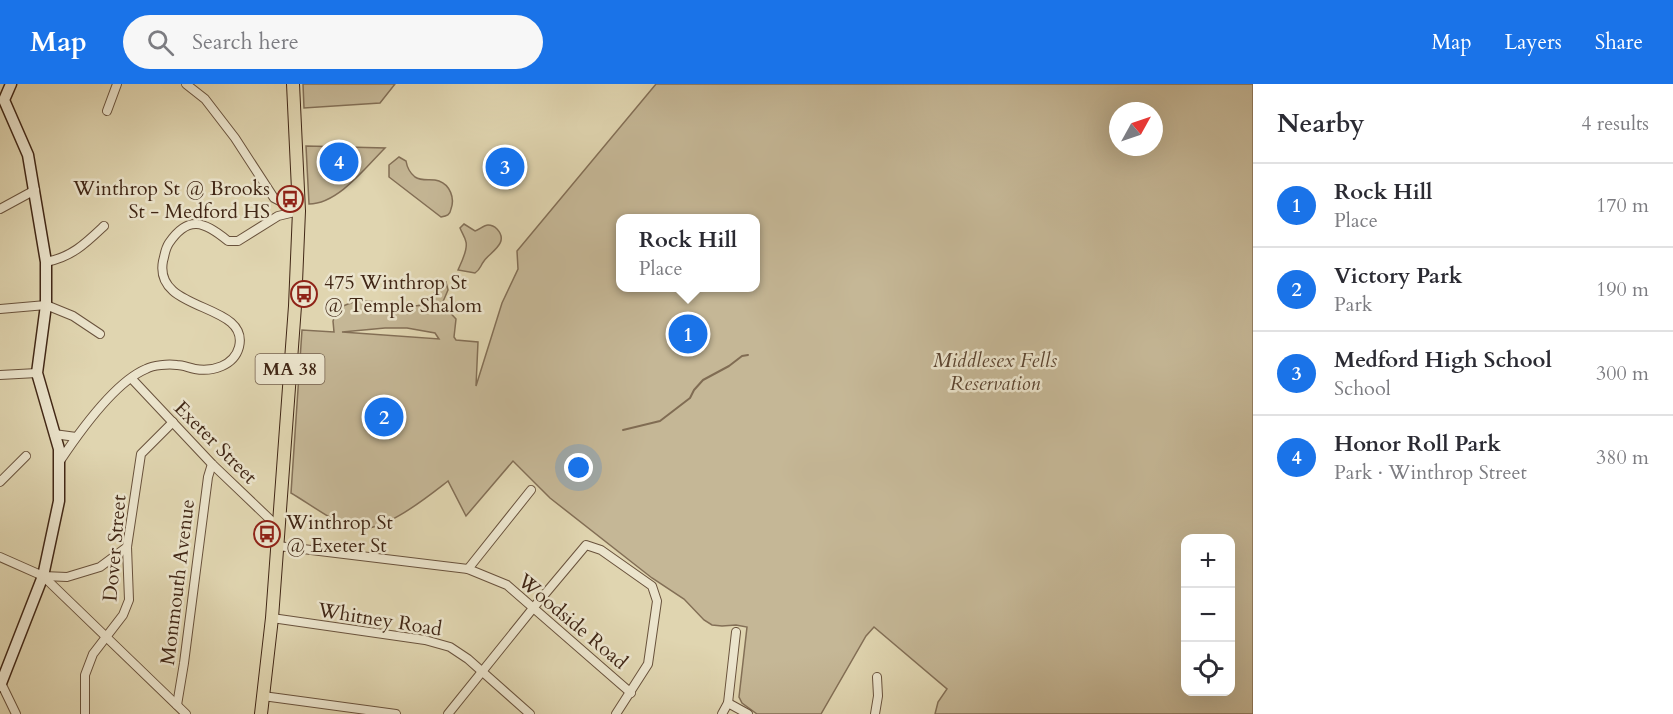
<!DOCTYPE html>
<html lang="en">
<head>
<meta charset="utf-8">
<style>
  :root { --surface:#fff; --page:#f7f7f7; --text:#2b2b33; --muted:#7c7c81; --line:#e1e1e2; --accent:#1a73e8 }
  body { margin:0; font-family:Cardo,serif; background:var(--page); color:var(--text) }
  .controls { position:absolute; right:18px; bottom:18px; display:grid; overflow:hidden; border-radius:12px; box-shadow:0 6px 24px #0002 }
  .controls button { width:54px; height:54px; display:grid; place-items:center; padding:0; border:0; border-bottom:2px solid var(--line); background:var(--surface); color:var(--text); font:30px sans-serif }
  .compass { position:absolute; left:1109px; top:18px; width:54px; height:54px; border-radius:50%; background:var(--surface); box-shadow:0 6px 24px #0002; rotate:50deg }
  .you { position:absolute; left:579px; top:384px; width:21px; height:21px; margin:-15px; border:4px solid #fff; border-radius:50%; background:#1a73e8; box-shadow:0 0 0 9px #1a73e833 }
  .badge { display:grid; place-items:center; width:39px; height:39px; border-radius:50%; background:var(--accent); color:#fff; font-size:20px; font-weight:700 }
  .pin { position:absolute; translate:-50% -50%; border:3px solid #fff; box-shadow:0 2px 6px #0006 }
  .popup { position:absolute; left:616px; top:130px; width:144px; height:78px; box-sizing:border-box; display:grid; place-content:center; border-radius:12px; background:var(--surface); filter:drop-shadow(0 2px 4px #0005); font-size:20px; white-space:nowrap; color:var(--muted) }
  .popup b { font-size:22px; color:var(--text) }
  .popup::after { content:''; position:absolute; left:50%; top:100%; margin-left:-12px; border:12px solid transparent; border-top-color:var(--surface) }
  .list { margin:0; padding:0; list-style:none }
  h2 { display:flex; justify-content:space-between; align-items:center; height:78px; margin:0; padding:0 24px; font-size:26px }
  h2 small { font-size:20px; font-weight:400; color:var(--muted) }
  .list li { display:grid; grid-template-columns:39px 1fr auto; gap:18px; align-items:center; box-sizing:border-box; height:84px; padding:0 24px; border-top:2px solid var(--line) }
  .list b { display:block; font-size:22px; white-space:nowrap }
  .list p { margin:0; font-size:20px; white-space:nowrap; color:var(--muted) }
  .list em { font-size:20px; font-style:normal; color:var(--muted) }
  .icon { flex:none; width:33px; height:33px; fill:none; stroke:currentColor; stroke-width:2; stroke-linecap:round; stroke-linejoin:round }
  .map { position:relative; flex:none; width:1253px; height:630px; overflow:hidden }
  header { display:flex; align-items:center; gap:36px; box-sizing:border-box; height:84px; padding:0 30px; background:var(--accent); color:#fff }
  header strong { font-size:28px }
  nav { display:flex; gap:33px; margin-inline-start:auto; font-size:21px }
  .search { width:420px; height:54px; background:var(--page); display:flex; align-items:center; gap:15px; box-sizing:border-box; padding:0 21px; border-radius:33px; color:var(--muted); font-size:22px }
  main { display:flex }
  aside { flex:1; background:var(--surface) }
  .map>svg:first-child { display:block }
  .green { fill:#c5b796; stroke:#836f56; stroke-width:1.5; fill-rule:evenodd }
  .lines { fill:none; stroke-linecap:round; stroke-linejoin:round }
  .stream { stroke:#806c53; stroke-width:2 }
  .street-casing { stroke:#69523c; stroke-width:10 }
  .secondary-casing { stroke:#412716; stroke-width:13 }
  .primary-casing { stroke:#412716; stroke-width:14 }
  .street { stroke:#ebe4cc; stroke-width:8 }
  .secondary { stroke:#ebe4cc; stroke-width:10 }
  .primary { stroke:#e0d5b0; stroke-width:12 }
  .labels { text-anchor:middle; stroke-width:5; stroke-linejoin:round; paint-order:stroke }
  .shield { fill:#ebe4cc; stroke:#74604d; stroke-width:1.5 }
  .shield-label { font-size:18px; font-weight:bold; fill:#412716 }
  .poi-label { font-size:20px; fill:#412716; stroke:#ebe4cc; text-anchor:start }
  .park-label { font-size:20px; font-style:italic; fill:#5b4430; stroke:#ebe4cc }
  .street-label { font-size:20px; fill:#412716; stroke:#ebe4cc }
</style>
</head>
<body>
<header>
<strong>Map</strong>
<div class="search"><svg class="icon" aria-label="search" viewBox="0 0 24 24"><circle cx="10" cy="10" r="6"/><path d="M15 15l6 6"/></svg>Search here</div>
<nav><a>Map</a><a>Layers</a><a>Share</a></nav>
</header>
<main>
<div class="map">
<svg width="1253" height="630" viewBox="0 0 1253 630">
  <rect width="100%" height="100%" fill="#e0d5b0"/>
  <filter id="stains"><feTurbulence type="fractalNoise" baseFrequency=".00333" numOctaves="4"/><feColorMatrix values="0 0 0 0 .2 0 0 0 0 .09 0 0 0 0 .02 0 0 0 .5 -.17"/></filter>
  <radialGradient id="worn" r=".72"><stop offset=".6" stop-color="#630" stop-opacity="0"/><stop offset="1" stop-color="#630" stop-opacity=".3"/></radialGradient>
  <g class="green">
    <polygon points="303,0 395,0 380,19 304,24"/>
    <path d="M 656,0 L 1253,0 L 1253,630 L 935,630 L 938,618 L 947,605 L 874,543 L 866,552 L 821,630 L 757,630 L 742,619 L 739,613 L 747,543 L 736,541 L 722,542 L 712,541 L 704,536 L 684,515 L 652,494 L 550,414 L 513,377 L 466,432 L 448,397 C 426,414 380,452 351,444 C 337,440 305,417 291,409 L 302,246 L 334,248 L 333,237 L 337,226 C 363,205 409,230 426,219 C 432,215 436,206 439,199 L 446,198 L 448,206 L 442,220 L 456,235 L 454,253 L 456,256 L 478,258 L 476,302 L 502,219 L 518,185 L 517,167 ZM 1118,27 L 1154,27 L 1154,63 L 1118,63 ZM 756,134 L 756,204 L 620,204 L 620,134 ZM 385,244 L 407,244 L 435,249 L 439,255 L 342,248 ZM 1186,454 L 1230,454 L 1230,608 L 1186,608 Z"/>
    <path d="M 306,62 L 385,64 C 366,83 338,120 309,120 Z"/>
    <path d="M 399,73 L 406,77 C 407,83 410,89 415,93 C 423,98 431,94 439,97 C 450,101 455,114 451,125 C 450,131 447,132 441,133 L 389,93 L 389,81 Z"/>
    <path d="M 464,140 L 475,147 C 479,146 484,141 488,141 C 491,141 495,143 497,145 C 510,159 490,168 484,177 C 480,182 481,185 475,189 L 458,186 C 461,179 468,166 466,158 C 465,153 462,149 460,144 Z"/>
  </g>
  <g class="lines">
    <polyline class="stream" points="623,346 660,337 690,314 694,306 703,296 729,282 742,272 748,271"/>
    <defs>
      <g id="street">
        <polyline points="186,0 205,15 235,54 274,114 299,127"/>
        <polyline points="107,27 117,0"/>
        <polyline points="0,125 35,106"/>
        <path d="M 46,178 C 72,173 86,159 104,142"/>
        <polyline points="0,225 46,221 73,232 100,250"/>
        <polyline points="0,291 37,289"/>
        <polyline points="132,295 212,380 279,444"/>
        <polyline points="54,350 76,353"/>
        <path d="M 60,377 C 78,350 115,298 146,285 C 153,281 168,280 177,281 C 183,281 189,284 195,285 C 212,288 234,282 239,263 C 250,218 153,229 163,177 C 165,170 165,165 169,159 C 188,131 204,137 228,157 L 238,157 L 278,132 L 299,127"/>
        <polyline points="0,398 26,372"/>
        <polyline points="278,462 468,485 507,501 631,609"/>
        <polyline points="0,473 43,492 186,630"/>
        <polyline points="468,485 531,406"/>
        <polyline points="43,492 67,493 100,483 127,463"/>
        <polyline points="272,534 425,556 450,563 468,575 530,630"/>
        <polyline points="1,599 16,630"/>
        <polyline points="263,612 396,630"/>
        <polyline points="728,619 748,630"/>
        <polyline points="177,621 184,579 208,393 212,380"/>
        <polyline points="85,630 85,591 93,570 123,531 129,516 127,463 141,370 173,338"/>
        <polyline points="448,630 534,523 586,461 601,466 652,502 657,517 648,580 616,630"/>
        <polyline points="722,630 728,619 736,548"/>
        <polyline points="875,630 878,612 877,593"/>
      </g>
      <polyline id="secondary" points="0,602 43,492 59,417 59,365 37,289 46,221 46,178 28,71 4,16 11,0"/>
      <polyline id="primary" points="261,630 272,534 295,222 299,127 293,0"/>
    </defs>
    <use href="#street" class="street-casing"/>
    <use href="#secondary" class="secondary-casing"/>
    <use href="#primary" class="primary-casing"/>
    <use href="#street" class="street"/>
    <use href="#secondary" class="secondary"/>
    <use href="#primary" class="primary"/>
  </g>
  <defs>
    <symbol id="bus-ring" viewBox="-11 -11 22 22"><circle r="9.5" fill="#ebe4cc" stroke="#8f2418" stroke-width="1.5"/><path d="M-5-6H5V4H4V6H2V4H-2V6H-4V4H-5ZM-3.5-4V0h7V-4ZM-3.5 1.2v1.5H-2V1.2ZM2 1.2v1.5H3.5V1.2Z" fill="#8f2418"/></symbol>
  </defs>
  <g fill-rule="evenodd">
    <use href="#bus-ring" x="275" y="100" width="30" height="30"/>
    <use href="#bus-ring" x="289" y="195" width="30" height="30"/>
    <use href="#bus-ring" x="252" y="435" width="30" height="30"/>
  </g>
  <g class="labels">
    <rect class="shield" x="255.5" y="270" width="69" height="30" rx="4.5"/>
    <g class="shield-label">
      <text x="290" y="291">MA 38</text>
    </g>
    <g class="poi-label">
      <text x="270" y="111" text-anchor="end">Winthrop St @ Brooks<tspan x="270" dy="23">St - Medford HS</tspan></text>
      <text x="324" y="205">475 Winthrop St<tspan x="324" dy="23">@ Temple Shalom</tspan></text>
      <text x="286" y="445">Winthrop St<tspan x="286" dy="23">@ Exeter St</tspan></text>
    </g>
    <g class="park-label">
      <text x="995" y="283">Middlesex Fells<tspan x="995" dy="23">Reservation</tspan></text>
    </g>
    <g class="street-label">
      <text transform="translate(216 358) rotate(45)" y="7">Exeter Street</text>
      <text transform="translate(114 464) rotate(-85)" y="7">Dover Street</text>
      <text transform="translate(177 498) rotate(-83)" y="7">Monmouth Avenue</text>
      <text transform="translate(380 535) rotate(9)" y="7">Whitney Road</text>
      <text transform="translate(573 537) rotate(40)" y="7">Woodside Road</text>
    </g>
  </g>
  <rect width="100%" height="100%" filter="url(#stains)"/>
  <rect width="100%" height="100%" fill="url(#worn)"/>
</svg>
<div class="controls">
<button>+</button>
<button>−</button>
<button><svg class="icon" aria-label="locate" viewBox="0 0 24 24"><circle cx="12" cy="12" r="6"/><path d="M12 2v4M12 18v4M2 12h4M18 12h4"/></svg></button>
</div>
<svg class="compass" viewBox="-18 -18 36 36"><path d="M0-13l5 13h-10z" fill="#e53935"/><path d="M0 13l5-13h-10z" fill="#7c7c81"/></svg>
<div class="you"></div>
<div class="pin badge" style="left:688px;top:250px">1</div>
<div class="popup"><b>Rock Hill</b>Place</div>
<div class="pin badge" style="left:384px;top:333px">2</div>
<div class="pin badge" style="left:505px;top:83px">3</div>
<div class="pin badge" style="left:339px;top:78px">4</div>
</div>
<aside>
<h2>Nearby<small>4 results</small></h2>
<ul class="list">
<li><span class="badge">1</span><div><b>Rock Hill</b><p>Place</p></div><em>170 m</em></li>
<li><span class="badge">2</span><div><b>Victory Park</b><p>Park</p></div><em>190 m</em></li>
<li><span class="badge">3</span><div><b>Medford High School</b><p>School</p></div><em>300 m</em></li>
<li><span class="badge">4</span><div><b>Honor Roll Park</b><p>Park · Winthrop Street</p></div><em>380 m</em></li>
</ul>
</aside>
</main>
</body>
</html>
